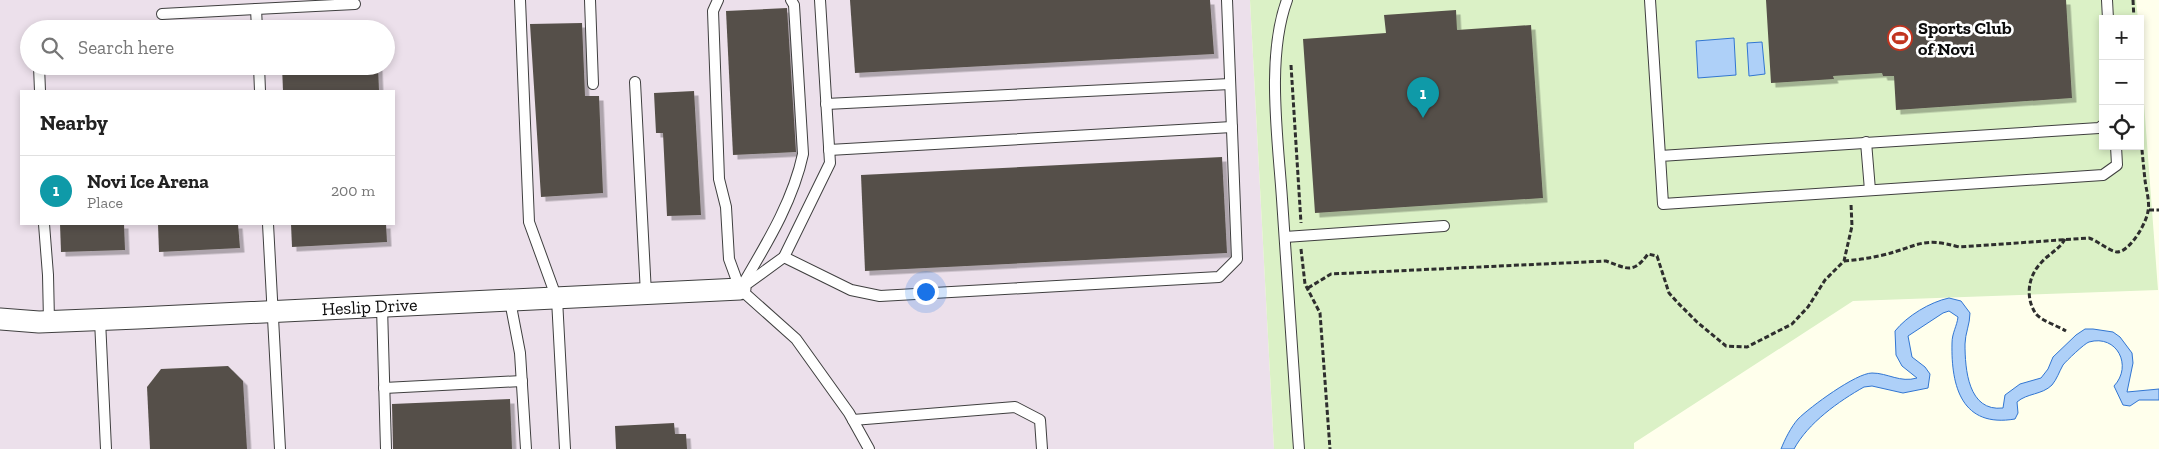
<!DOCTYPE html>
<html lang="en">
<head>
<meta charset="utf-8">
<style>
  :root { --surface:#fff; --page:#f2f2f2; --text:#222; --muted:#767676; --line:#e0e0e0; --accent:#db2777 }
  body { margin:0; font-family:"Zilla Slab",serif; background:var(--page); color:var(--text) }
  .controls { position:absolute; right:15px; top:15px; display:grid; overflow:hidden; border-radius:0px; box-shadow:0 2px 8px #0003 }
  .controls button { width:45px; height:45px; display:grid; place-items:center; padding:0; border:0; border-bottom:1px solid var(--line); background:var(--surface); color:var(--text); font:25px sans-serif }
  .you { position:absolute; left:925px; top:291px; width:18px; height:18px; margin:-12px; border:4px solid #fff; border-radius:50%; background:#1a73e8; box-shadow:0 0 0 8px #1a73e833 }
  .badge { display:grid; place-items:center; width:32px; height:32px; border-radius:50%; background:var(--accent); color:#fff; font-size:16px; font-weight:700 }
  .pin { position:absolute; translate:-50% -41px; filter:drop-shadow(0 1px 2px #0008) }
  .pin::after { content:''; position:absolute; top:26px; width:18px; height:15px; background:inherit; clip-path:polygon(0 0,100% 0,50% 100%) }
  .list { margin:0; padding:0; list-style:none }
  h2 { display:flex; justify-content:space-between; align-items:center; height:65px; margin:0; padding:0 20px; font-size:21px }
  h2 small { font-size:16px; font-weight:400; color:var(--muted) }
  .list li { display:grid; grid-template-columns:32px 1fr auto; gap:15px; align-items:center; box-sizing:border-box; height:70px; padding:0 20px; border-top:1px solid var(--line) }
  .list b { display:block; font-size:19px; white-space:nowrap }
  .list p { margin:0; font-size:16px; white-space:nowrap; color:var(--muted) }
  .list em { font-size:16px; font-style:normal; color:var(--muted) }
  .icon { flex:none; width:28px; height:28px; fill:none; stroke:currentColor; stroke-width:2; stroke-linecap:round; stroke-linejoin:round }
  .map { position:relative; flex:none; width:2159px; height:449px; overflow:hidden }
  .search { position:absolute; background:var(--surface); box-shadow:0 2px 8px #0003; left:20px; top:20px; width:375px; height:55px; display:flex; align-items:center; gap:12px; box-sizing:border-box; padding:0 18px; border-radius:28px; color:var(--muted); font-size:19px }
  .panel { position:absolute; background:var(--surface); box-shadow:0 2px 8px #0003; left:20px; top:90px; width:375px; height:135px; border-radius:0px }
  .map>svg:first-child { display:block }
  .industrial { fill:#ece0eb; fill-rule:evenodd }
  .pitch { fill:#dbf1c6 }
  .water { fill:#aed0f8; stroke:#3276d2 }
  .building { fill:#555048; filter:url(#shadow) }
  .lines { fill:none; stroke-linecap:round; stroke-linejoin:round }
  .lane-casing { stroke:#3f3f3f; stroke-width:12 }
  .street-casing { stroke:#3f3f3f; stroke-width:23 }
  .path { stroke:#2e2e2e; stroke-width:3; stroke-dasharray:5 2.5; stroke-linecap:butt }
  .lane { stroke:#fff; stroke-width:10 }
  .street { stroke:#fff; stroke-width:21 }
  .labels { text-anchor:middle; stroke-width:5; stroke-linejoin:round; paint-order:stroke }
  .poi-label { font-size:18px; font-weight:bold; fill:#0c0c0c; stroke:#fff; text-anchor:start }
  .street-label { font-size:18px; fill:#0c0c0c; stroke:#fff }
</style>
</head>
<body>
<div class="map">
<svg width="2159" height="449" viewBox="0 0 2159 449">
  <defs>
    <filter id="shadow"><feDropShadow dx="4.5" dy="4.5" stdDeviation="0" flood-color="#0004"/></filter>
  </defs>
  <rect width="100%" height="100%" fill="#ffffec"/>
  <path class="industrial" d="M 0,0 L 1250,0 L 1274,449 L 0,449 ZM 29,29 L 386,29 L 386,66 L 29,66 ZM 21,91 L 394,91 L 394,224 L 21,224 Z"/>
  <polygon class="pitch" points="1250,0 2136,0 2138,19 2103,19 2103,146 2140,146 2140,50 2158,290 1853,301 1634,443 1634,449 1274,449"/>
  <g class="water">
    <polygon points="1734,38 1736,75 1698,78 1696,41"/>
    <polygon points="1762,42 1765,74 1749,76 1747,43"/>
    <path d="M 1949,298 L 1961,301 L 1970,313 C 1970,324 1965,334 1965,344 C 1965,369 1968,412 2003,408 L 2005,395 L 2020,384 L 2041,378 L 2048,369 L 2053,357 L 2076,335 L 2085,329 L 2093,329 L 2113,332 L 2120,337 L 2132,353 L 2133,363 L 2127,392 L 2159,389 L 2159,400 L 2139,400 L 2130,406 L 2123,405 L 2114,386 C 2133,366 2117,334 2089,342 C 2085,343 2066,361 2063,365 C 2059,372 2057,379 2052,385 C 2042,395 2027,393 2017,402 L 2018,413 L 2015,419 C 1962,428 1951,387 1952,343 C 1952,333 1957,326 1958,317 L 1949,311 L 1943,313 L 1908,336 L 1912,357 L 1925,367 L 1930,374 L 1928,388 L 1903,393 L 1872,386 L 1864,387 C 1839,401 1808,423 1794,449 L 1781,449 C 1785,439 1791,427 1798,419 C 1810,407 1856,373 1872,373 C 1888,373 1900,383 1917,378 L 1902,366 L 1896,355 L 1895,331 C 1907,316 1930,302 1949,298 Z"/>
  </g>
  <g class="building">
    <polygon points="850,0 1210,0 1214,54 855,73"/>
    <polygon points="1766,0 2066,0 2072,98 1896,110 1894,76 1883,76 1882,73 1833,76 1834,79 1771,83"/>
    <polygon points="787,8 796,152 733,155 726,11"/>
    <polygon points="1456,10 1457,30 1531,25 1543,198 1315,213 1303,39 1386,33 1384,15"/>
    <polygon points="582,23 585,96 599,96 603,193 541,197 530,24"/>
    <polygon points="282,66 378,66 379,91 283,91"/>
    <polygon points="694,91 701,215 667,216 663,133 656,133 654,93"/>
    <polygon points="1222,157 1227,253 865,271 861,175"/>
    <polygon points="60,224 124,224 125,250 61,252"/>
    <polygon points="158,224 238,224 240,248 159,252"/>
    <polygon points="291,224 386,224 387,242 292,247"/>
    <polygon points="228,366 243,381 247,449 150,449 147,387 161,369"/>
    <polygon points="510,399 512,449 393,449 392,404"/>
    <polygon points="674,423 675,434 686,434 687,449 616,449 615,426"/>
  </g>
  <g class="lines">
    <defs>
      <g id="lane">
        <polyline points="520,0 529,222 557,299 565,449"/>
        <polyline points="590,0 593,84"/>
        <polyline points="718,0 713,11 719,179 726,207 729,259 740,289 796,339 849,413 869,449"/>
        <path d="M 1287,0 C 1266,57 1278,139 1282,199 C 1288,283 1293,366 1299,449"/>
        <polyline points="1650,0 1660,156"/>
        <polyline points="2107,0 2108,19"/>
        <polyline points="162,14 256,9"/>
        <polyline points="257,29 256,9 355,4"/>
        <polyline points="39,66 40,91"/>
        <polyline points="259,66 260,91"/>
        <polyline points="635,82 646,294"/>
        <polyline points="826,104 1230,84"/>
        <polyline points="2103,125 2099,128 1660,156 1663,204 2103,175 2117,165 2116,146"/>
        <polyline points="1866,142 1870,190"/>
        <polyline points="829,150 1232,127"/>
        <polyline points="44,224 48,275 49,321"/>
        <polyline points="268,224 280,449"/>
        <polyline points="1285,237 1444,226"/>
        <polyline points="784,257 851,290 880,296 1219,277 1237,259 1227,0"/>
        <path d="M 743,284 C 767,243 793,201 803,154 L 794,5 L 791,0"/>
        <polyline points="740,289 784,257 830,163 820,0"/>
        <polyline points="510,301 520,353 526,449"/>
        <polyline points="382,307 386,449"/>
        <polyline points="100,320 106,449"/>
        <polyline points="384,388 522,381"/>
        <polyline points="853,420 1015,407 1040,420 1042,449"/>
      </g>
      <g id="street">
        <path id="s1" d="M 0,319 L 39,322 L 138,318 L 740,289"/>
      </g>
    </defs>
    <use href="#lane" class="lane-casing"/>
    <use href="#street" class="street-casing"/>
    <g class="path">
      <polyline points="2133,0 2134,19"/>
      <polyline points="1291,65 1301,223"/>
      <polyline points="2149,210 2159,210"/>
      <path d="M 2065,239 C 2059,250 2048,254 2040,264 C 2028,277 2025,298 2036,314 C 2042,321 2058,326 2066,331"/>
      <polyline points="1301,249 1305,284 1320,313 1330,449"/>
      <path d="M 1844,261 C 1857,260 1870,258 1883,255 C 1917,247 1921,236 1959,247 L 2089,238 C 2098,241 2109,251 2117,252 C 2130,252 2147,222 2148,211 C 2150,202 2146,189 2145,180 C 2143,161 2141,142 2140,122"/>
      <path d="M 1308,288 L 1331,274 L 1606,261 C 1628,269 1633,274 1648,254 L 1657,256 L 1669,293 L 1678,303 L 1697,322 L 1726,346 L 1747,347 L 1792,324 L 1808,307 L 1825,280 L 1844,261 L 1852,226 L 1851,204"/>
    </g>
    <use href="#lane" class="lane"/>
    <use href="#street" class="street"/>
  </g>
  <defs>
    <symbol id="stadium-ring" viewBox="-11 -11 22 22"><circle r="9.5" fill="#fff" stroke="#c2341f" stroke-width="1.5"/><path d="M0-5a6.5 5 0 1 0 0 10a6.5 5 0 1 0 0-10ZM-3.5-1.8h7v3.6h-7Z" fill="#c2341f"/></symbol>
  </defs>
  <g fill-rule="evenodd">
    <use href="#stadium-ring" x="1886" y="24" width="28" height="28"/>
  </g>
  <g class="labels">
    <g class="poi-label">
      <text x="1918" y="34">Sports Club<tspan x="1918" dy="21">of Novi</tspan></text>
    </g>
    <g class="street-label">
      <text dy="6" stroke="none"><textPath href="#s1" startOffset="370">Heslip Drive</textPath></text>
    </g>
  </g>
</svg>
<div class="controls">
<button>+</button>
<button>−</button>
<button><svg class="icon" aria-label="locate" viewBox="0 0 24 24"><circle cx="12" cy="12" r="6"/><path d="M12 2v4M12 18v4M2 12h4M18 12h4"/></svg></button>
</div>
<div class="you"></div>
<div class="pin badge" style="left:1423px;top:118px;background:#0f9aa8">1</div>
<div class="search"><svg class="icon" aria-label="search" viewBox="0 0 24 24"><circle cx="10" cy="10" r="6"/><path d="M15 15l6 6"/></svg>Search here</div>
<section class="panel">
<h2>Nearby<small></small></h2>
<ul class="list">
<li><span class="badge" style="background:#0f9aa8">1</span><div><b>Novi Ice Arena</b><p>Place</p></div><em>200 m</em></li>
</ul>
</section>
</div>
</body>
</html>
